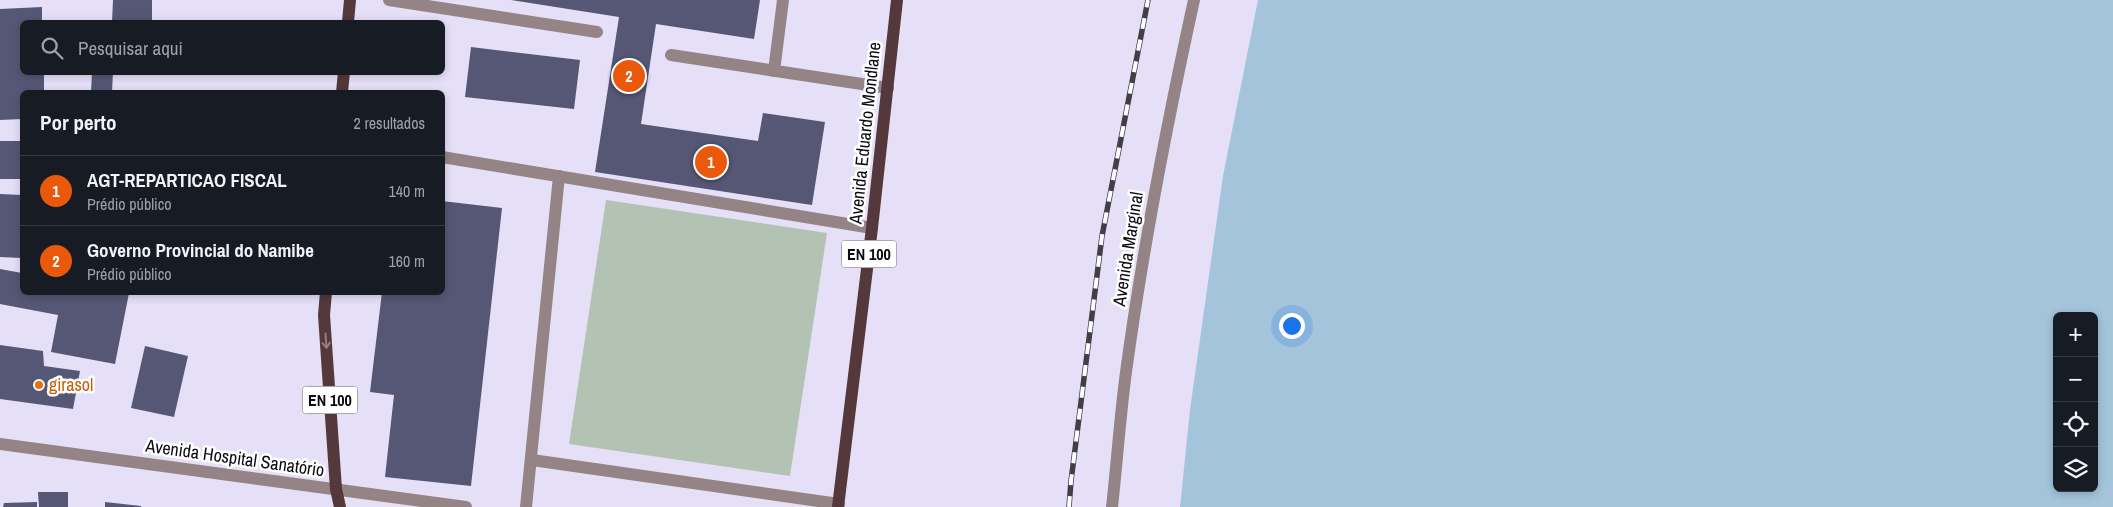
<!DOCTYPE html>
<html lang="pt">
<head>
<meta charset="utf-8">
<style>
  :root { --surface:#171b24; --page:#20242c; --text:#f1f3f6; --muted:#9ea1a6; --line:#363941; --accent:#ea580c }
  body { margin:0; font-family:"Archivo Narrow",sans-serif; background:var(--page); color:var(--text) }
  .controls { position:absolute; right:15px; bottom:15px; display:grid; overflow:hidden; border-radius:8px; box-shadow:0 2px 8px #0003 }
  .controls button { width:45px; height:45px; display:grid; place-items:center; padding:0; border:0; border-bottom:1px solid var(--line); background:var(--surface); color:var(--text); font:25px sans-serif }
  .you { position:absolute; left:1291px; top:325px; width:18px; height:18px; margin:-12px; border:4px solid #fff; border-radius:50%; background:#1a73e8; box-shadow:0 0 0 8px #1a73e833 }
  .badge { display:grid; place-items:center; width:32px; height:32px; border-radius:50%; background:var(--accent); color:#fff; font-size:16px; font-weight:700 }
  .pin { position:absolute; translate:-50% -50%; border:2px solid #fff; box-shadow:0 1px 5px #0006 }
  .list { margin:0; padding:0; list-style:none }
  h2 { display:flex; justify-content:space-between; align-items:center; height:65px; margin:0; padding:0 20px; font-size:21px }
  h2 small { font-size:16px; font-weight:400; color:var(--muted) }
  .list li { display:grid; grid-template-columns:32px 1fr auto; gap:15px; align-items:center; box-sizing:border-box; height:70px; padding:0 20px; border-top:1px solid var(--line) }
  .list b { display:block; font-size:19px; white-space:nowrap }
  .list p { margin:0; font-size:16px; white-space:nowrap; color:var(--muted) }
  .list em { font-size:16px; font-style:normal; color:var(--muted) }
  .icon { flex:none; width:28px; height:28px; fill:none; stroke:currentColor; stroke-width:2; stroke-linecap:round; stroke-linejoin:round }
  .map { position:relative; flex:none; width:2113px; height:507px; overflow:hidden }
  .search { position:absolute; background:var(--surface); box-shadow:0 2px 8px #0003; left:20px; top:20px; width:425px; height:55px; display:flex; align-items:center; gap:12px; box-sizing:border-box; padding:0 18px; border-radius:8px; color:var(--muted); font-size:19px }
  .panel { position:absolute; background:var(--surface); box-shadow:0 2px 8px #0003; left:20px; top:90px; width:425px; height:205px; border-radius:8px }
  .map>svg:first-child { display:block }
  .green { fill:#b3c3b3 }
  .water { fill:#a3c4da; fill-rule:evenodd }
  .building { fill:#555774 }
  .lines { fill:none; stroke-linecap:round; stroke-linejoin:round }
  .minor { stroke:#958486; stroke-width:12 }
  .major { stroke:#54383c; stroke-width:12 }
  .rail-casing { stroke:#413e49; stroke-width:5.5 }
  .rail { stroke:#fff; stroke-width:4; stroke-dasharray:11; stroke-linecap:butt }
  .oneway { stroke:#907e80 }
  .food-dot { fill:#e8710a; stroke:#fff; stroke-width:2 }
  .labels { text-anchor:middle; stroke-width:5; stroke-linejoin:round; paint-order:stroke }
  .shield { fill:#fff; stroke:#555458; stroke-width:1 }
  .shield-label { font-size:16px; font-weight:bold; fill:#0c0a11 }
  .street-label { font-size:18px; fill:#0c0a11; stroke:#fff }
  .food-label { font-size:18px; fill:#c56008; stroke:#fff; text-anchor:start }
</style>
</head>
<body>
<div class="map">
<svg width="2113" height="507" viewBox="0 0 2113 507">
  <rect width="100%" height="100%" fill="#e5e0f7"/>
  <polygon class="green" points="606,200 827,233 790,476 569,444"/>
  <path class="water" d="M 1258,0 L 2113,0 L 2113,507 L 1180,507 L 1190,410 L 1223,176 ZM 2057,316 L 2094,316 L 2094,488 L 2057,488 Z"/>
  <g class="building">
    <polygon points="113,0 152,0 152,22 112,22"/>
    <polygon points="511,0 760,0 754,39 656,24 641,124 758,141 763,113 825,122 812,205 595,172 619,17"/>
    <polygon points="42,7 42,22 22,22 22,72 44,72 44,92 22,92 22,119 0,120 0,9"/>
    <polygon points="471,47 580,60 574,109 465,97"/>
    <polygon points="92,72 113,72 112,92 91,92"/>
    <rect x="0" y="141" width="22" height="38"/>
    <polygon points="0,194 22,195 22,258 0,257"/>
    <polygon points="442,201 502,208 471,486 385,477 394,395 370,392 382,292 442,292"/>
    <polygon points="0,269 22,273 22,292 129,293 115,364 51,352 58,315 0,304"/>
    <polygon points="0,345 43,351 44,366 80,371 73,409 0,399"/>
    <polygon points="145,346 188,356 174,417 131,408"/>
    <polygon points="38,492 68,492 68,507 39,507"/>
    <polygon points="37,502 37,507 3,507 4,503"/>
    <polygon points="105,502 141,506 141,507 105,507"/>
  </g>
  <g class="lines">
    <g class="minor">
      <polyline points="389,0 597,32"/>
      <polyline points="671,55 888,88"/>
      <polyline points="774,71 783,0"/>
      <polyline points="442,157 872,228"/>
      <polyline points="0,444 466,507"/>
      <polyline points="532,460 839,504"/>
      <polyline points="526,507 559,176"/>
      <path d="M 1112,507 C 1117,462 1120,417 1126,372 C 1143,247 1167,123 1194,0"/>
    </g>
    <g class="major">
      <polyline points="348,22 350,0"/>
      <polyline points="342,92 344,72"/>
      <polyline points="326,292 324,315 336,489 340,507"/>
      <polyline points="838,507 872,228 897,0"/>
    </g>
    <defs>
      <polyline id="rail" points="1069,507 1071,481 1102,236 1148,0"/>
    </defs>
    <use href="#rail" class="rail-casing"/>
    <use href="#rail" class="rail"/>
  </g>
  <defs><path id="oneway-shaft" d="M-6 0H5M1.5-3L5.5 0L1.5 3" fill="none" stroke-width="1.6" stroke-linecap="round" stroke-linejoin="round" transform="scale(1.25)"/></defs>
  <use class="oneway" href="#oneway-shaft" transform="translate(326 341) rotate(86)"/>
  <circle class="food-dot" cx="39" cy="385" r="5"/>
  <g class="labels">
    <g class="shield">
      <rect x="841.5" y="240.5" width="55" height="27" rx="4"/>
      <rect x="302.5" y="386.5" width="55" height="27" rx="4"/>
    </g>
    <g class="shield-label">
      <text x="869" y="260">EN 100</text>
      <text x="330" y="406">EN 100</text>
    </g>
    <g class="street-label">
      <text transform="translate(865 133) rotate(-84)" y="6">Avenida Eduardo Mondlane</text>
      <text transform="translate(1128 249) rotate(-81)" y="6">Avenida Marginal</text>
      <text transform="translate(235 458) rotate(8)" y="6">Avenida Hospital Sanatório</text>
    </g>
    <g class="food-label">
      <text x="49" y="391">girasol</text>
    </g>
  </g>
</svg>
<div class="controls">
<button>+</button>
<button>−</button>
<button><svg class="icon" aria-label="locate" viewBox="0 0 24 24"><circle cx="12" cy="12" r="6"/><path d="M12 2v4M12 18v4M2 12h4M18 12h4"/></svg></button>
<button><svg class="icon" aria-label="layers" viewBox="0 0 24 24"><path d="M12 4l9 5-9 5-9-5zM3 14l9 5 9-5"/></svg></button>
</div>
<div class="you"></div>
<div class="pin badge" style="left:711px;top:162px">1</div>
<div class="pin badge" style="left:629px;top:76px">2</div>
<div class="search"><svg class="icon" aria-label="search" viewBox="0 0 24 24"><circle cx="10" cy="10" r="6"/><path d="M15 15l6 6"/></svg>Pesquisar aqui</div>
<section class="panel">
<h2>Por perto<small>2 resultados</small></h2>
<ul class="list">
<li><span class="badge">1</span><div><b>AGT-REPARTICAO FISCAL</b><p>Prédio público</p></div><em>140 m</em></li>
<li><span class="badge">2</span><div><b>Governo Provincial do Namibe</b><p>Prédio público</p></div><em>160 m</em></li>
</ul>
</section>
</div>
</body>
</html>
